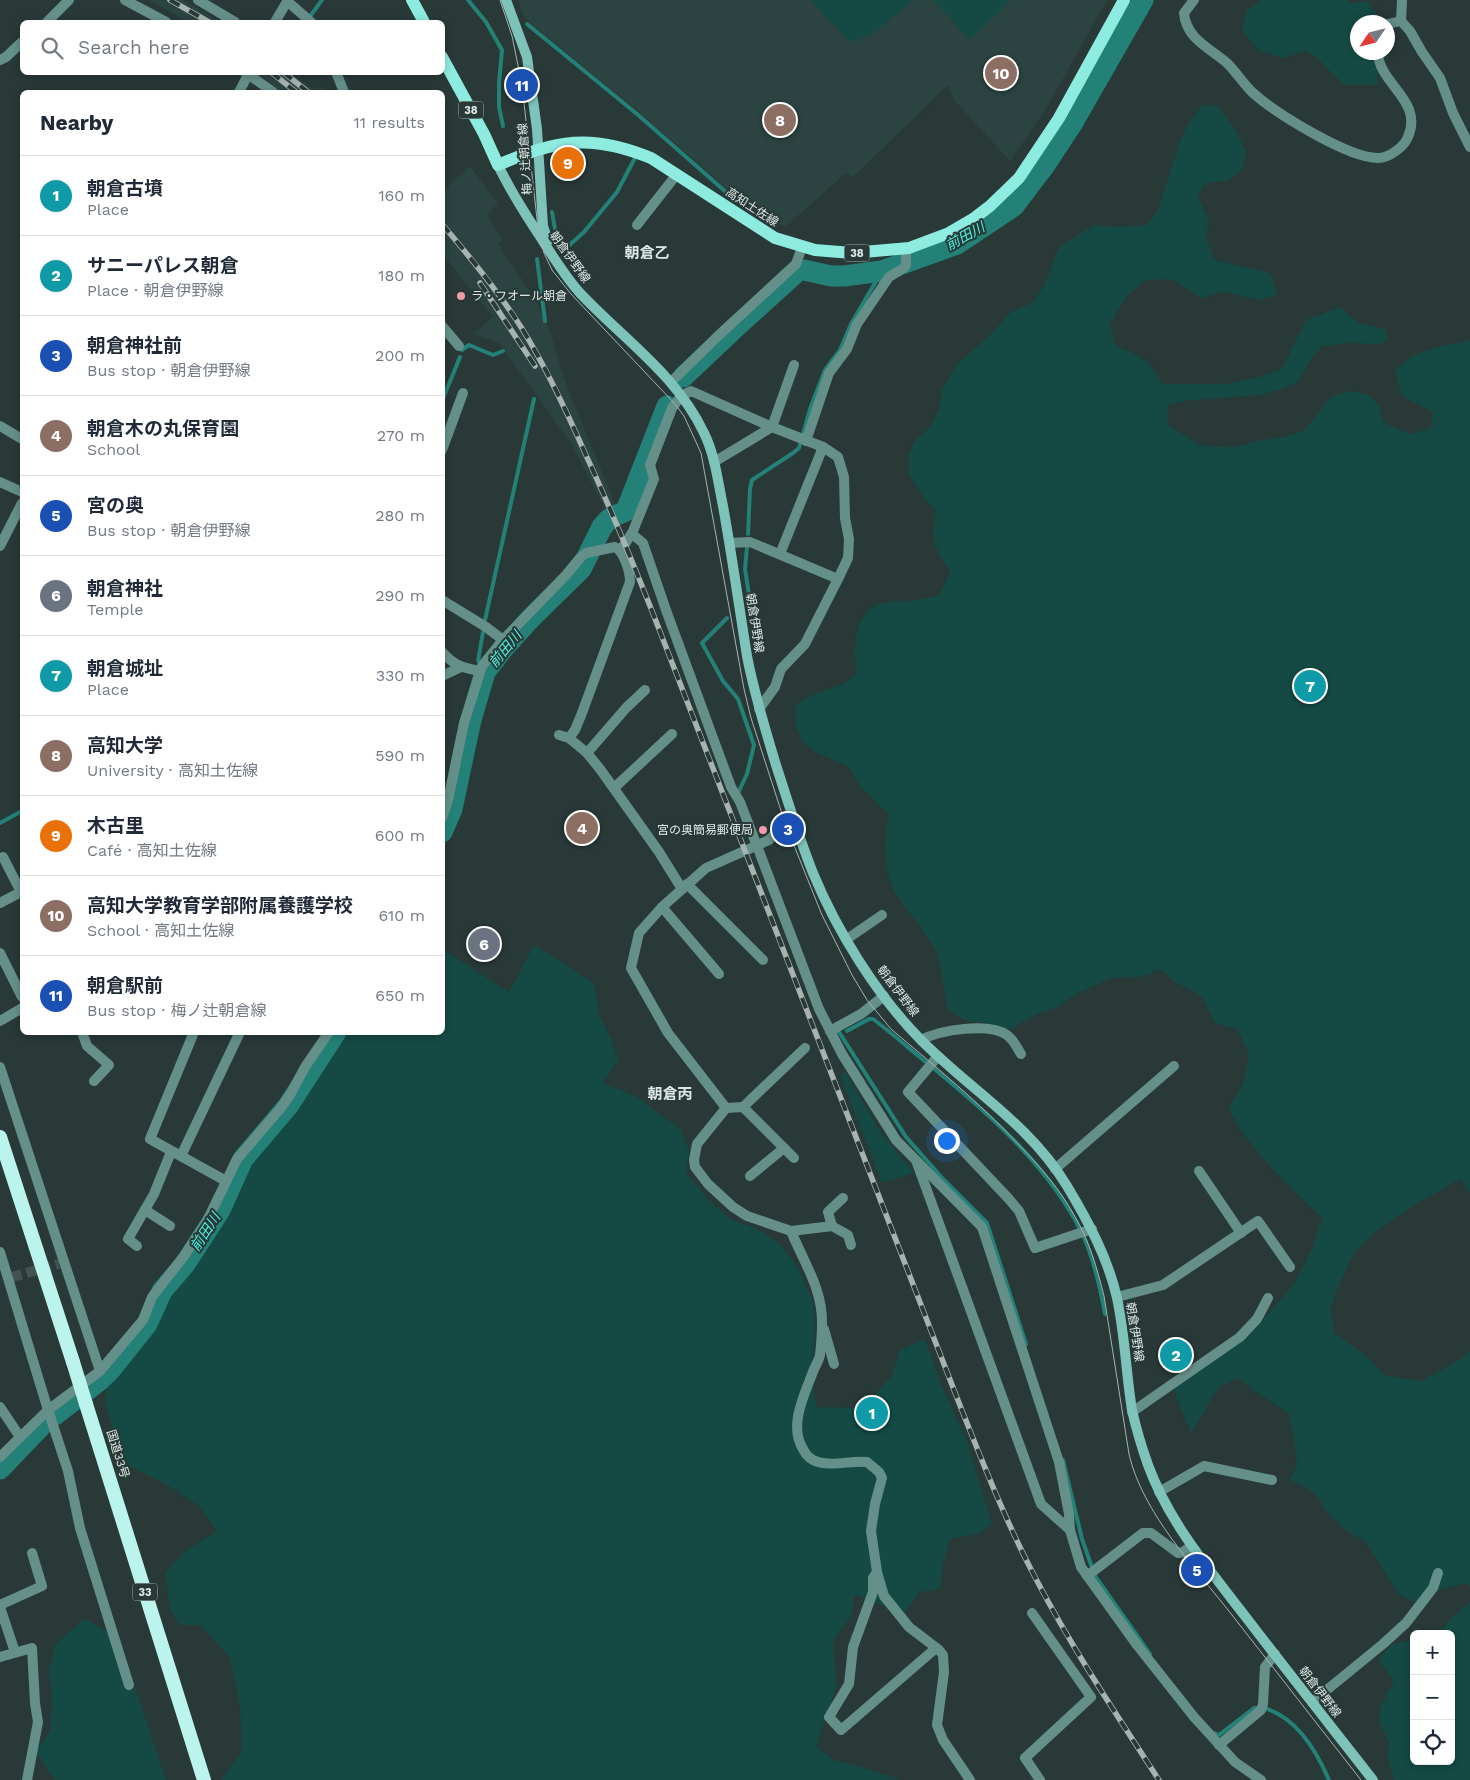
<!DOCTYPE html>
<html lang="en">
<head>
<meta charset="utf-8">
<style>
  :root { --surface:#fff; --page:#f2f2f3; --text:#1f2937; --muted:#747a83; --line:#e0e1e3; --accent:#ea580c }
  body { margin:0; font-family:"Work Sans","Noto Sans JP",sans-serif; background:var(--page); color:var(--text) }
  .controls { position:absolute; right:15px; bottom:15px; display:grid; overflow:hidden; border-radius:8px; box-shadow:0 2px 8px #0003 }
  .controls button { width:45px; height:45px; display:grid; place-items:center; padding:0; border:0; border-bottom:1px solid var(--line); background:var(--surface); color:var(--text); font:25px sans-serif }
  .compass { position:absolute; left:1350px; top:15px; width:45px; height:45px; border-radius:50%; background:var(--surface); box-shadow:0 2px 8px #0003; rotate:235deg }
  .you { position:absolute; left:946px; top:1140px; width:18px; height:18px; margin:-12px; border:4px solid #fff; border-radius:50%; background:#1a73e8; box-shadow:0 0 0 8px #1a73e833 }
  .badge { display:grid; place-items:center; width:32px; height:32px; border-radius:50%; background:var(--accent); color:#fff; font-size:16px; font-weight:700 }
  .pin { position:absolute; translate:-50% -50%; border:2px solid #fff; box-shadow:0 1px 5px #0006 }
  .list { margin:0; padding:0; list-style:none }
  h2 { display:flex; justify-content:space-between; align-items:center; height:65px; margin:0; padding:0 20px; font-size:21px }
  h2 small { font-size:16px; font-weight:400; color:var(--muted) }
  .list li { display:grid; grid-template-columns:32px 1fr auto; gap:15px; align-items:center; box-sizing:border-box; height:80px; padding:0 20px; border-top:1px solid var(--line) }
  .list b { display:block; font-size:19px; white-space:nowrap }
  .list p { margin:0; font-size:16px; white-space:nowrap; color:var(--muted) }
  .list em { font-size:16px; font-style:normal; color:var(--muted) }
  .icon { flex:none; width:28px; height:28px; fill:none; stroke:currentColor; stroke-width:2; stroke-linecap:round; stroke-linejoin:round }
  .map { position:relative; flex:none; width:1470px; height:1780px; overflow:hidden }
  .search { position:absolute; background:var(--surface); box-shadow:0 2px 8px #0003; left:20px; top:20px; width:425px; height:55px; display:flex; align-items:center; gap:12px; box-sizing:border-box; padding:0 18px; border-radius:8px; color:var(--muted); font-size:19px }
  .panel { position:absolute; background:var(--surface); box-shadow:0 2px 8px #0003; left:20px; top:90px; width:425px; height:945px; border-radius:8px }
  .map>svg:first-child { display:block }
  .built { fill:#2b4441 }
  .green { fill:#144944 }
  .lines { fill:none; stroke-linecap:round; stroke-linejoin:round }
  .stream { stroke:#248177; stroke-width:4 }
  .river { stroke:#248177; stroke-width:21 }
  .minor-tunnel { stroke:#435351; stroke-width:10; stroke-dasharray:10 5; stroke-linecap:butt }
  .minor { stroke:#65908a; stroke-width:10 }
  .secondary { stroke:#7dc3ba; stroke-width:10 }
  .primary { stroke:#8eebdf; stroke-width:12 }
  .trunk { stroke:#bbf4ec; stroke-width:14 }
  .tram { stroke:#a6b3b1; stroke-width:1 }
  .rail-casing { stroke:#a6b3b1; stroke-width:5.5 }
  .rail { stroke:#283937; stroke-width:4; stroke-dasharray:11; stroke-linecap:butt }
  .trunk-bridge { stroke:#bbf4ec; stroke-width:14 }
  .poi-dot { fill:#f29aae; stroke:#283937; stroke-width:2 }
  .labels { text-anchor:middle; stroke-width:4; stroke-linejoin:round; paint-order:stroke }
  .shield { fill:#283937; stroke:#a7b4b2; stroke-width:1 }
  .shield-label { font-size:11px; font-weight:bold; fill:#dde8e6 }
  .street-label { font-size:12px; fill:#dde8e6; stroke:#283937 }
  .poi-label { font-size:12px; fill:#dde8e6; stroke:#283937; text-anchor:start }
  .water-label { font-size:14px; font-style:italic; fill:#4df4e3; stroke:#283937 }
  .quarter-label { font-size:15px; font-weight:bold; fill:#dde8e6; stroke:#283937 }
</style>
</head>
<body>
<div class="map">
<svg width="1470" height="1780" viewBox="0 0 1470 1780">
  <rect width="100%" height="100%" fill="#283937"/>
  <g class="built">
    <polygon points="149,0 183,0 221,22 188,22"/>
    <polygon points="518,0 1107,0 1046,109 1010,161 954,100 948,85 853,177 846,173 785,227 762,216 733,194 638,111 525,19"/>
    <polygon points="258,73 290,73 313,89 320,87 326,92 281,92"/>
    <polygon points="470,166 498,203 487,215 503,240 498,244 535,299 550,332 565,381 617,509 607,513 572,445 499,343 473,334 493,317 442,254 443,191"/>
  </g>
  <g class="green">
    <polygon points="810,0 914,0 872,34 851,42"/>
    <polygon points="933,0 1011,0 970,40"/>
    <polygon points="1262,0 1347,0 1349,3 1367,1 1381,22 1358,22 1358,52 1376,53 1378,85 1344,85 1317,58 1306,51 1283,58 1258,50 1242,30 1247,11"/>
    <path d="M 1202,105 L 1218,106 L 1236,130 L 1246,151 L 1242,170 L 1227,181 L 1205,183 L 1198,197 L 1209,220 L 1206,237 L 1215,260 L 1270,273 L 1278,294 L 1259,300 L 1224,292 L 1201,298 L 1171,279 L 1146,280 L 1125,298 L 1110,325 L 1115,346 L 1133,353 L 1149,363 L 1163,384 L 1226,384 L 1259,377 L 1282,369 L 1306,320 L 1340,307 L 1358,323 L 1385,329 L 1388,340 L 1378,345 L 1350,342 L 1322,347 L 1313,356 L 1298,382 L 1281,389 L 1261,395 L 1190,400 L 1168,405 L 1168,425 L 1200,445 L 1218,447 L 1241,446 L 1259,440 L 1284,437 L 1303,431 L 1315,418 L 1329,398 L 1348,391 L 1370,395 L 1378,405 L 1384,423 L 1411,434 L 1431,428 L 1433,412 L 1401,396 L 1395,370 L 1412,356 L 1433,348 L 1470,340 L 1470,1193 L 1460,1179 L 1413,1206 L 1375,1232 L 1354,1253 L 1340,1283 L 1330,1309 L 1335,1334 L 1364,1354 L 1386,1376 L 1422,1381 L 1461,1359 L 1470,1350 L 1470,1587 L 1466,1583 L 1442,1589 L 1416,1602 L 1398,1594 L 1367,1543 L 1345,1530 L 1327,1512 L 1315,1493 L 1290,1480 L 1297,1465 L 1293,1431 L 1288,1413 L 1251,1389 L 1238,1378 L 1219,1387 L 1191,1433 L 1176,1397 L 1174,1379 L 1237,1344 L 1255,1329 L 1294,1284 L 1313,1247 L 1322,1218 C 1290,1186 1248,1150 1229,1109 L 1244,1081 L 1249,1054 L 1238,1030 L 1215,1023 L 1201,996 L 1173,981 L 1161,969 L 1140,977 L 1111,978 L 1080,992 L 1056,1008 L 1037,1014 L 1011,1029 L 986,1023 L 966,1021 L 948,1009 C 943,988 943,965 933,946 C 923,926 900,905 892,886 C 883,863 885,838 888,814 L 859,785 L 848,766 L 816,753 L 802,741 L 796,725 L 795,705 L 812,695 L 843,684 L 856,674 C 854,648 852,609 886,602 C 893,601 902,602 909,601 C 920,600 930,597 940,595 L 950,571 C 933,545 930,542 936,511 L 923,497 L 909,475 L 909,454 L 916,439 L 929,428 L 939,410 L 942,390 L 956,365 L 990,335 L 1011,312 L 1032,303 L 1044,286 L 1059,247 L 1094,225 L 1118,227 L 1147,225 L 1158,210 L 1179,144 L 1187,126 Z"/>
    <polygon points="534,945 594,983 599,1014 610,1037 618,1060 603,1083 639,1098 654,1110 681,1129 689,1152 686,1173 707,1198 730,1219 757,1229 781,1245 798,1268 813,1301 815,1327 812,1373 816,1407 851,1408 871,1399 892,1375 900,1350 925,1339 941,1384 968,1444 992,1524 978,1534 950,1539 943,1563 940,1589 919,1592 904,1614 854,1594 852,1614 833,1642 837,1686 816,1746 836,1761 859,1766 902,1780 221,1780 242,1751 240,1706 230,1657 200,1625 179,1625 170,1608 165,1572 185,1551 217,1531 199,1506 167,1485 123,1463 105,1402 107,1385 122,1366 149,1324 163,1295 180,1279 223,1215 234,1186 253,1157 301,1090 349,1033 442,1032 443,952 444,950 509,992"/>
    <polygon points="845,1072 881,1133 914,1173 882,1183 840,1075"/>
    <polygon points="1470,1602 1470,1780 1394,1780 1388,1759 1389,1742 1379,1722 1381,1706 1394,1681 1378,1660 1391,1645 1414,1639 1414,1761 1451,1761 1451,1634 1438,1634 1452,1617"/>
    <polygon points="84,1619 118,1636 166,1780 55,1780 36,1751 50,1731 52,1695 49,1671 55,1645"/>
  </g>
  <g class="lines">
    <g class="stream">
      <polyline points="468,0 486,22 502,50 499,83 499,107 503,126"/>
      <polyline points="311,15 322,0"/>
      <polyline points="527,24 637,114 726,192"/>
      <polyline points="552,212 557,240 566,253"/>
      <polyline points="564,250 584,232 617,192 635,158"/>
      <polyline points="537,259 545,321"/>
      <polyline points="462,350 469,345 493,355 503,351"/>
      <polyline points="442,401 460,357"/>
      <polyline points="803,434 810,409 825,370 840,350 851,324 882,271"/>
      <polyline points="748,534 750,489 752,480 793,453 799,448 801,441"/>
      <polyline points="747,598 749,595 745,569 747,547"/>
      <polyline points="727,618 702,643 723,681 738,699 754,745 747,774 738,793"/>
      <polyline points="485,620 534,399"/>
      <polyline points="478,661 483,632"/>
      <polyline points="0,823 22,811"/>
      <path d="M 847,1031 L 869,1019 L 873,1019 C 893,1034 912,1051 932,1067 C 989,1114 1049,1166 1082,1233 C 1094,1259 1100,1286 1105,1314"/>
      <polyline points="839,1032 906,1137 944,1180 987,1223 1026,1344"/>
      <polyline points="1063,1460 1082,1539 1095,1576 1150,1654"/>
      <path d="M 1267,1709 C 1298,1719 1317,1752 1329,1780"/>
      <polyline points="1214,1733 1219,1735 1254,1708 1257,1708"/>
    </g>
    <g class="river">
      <polyline points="683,377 736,327 799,270 804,270 831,276 844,276 882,271 957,244 1014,206 1045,165 1072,124 1143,0"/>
      <polyline points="617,515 626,511 667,406"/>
      <polyline points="442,832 452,809 471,720 485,672 503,649 531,618 581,569 602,527 609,519"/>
      <polyline points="55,1415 99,1381 112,1368 147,1324 162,1291 185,1264 220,1210 243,1159 288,1106 336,1032"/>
      <polyline points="0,1469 43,1424"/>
    </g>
    <polyline class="minor-tunnel" points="12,1277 59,1264"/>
    <g class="minor">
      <polyline points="125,0 166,22"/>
      <polyline points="198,0 235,22"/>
      <path d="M 1194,0 L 1184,13 C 1186,39 1210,48 1227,63 C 1236,72 1243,83 1252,92 C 1275,113 1348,158 1378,158 C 1389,158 1404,147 1408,137 C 1424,100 1378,84 1378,52"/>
      <polyline points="287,1 311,22"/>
      <polyline points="1401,21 1402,0"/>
      <polyline points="47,22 69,0"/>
      <polyline points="275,22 288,0"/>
      <polyline points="1388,24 1401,21 1410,31 1422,52 1440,78 1453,113 1470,147"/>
      <polyline points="0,60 6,57 22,42"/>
      <polyline points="245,72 273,92"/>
      <polyline points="336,72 344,92"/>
      <polyline points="239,92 248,75"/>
      <polyline points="637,225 677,174"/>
      <polyline points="442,326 459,346"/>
      <polyline points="671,382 718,336 796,264 802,247"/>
      <polyline points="0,426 22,439"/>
      <polyline points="806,441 829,373 847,349 857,324 889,277 904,268 906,265 906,249"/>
      <polyline points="442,450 463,393"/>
      <polyline points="714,462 772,427 823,447 838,457 844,477 845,518 849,539 848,558 838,579"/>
      <polyline points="0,482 22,492"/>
      <polyline points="632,534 643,543 666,610 731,787 740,802 757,846 819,1009 842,1054 896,1140 982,1227 1059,1462 1069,1514 1070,1530 1081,1567 1137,1645 1194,1717 1235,1762 1261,1780"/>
      <polyline points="730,543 750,542 838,579 805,644 781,669 775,687 759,709"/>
      <polyline points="0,546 22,503"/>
      <polyline points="620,550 625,544 633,531 654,479 650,465 672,408 681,396 691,391 772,427 794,365"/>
      <polyline points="780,554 823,447"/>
      <polyline points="442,600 486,627 503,640"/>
      <path d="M 442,652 C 455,666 461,667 479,671"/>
      <polyline points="442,676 461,667"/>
      <polyline points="559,735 569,738 587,753 600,769 659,852 682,889"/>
      <polyline points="587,753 626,708 645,690"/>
      <polyline points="614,788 672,734"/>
      <path d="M 792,816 L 769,840 L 706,868 L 662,907 L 639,933 L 631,968 L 668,1033 L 726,1108 L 697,1144 L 694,1160 L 695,1167 L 708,1184 L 733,1207 L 747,1216 L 791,1231 C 804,1263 823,1289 822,1325 C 822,1334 821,1346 820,1355 C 819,1360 816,1365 814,1369 C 805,1394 788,1425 803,1449 C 805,1453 809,1458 813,1460 C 830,1468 850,1460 867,1462 L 879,1472 L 882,1478 L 875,1504 L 871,1531 L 877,1572 L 884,1596 L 909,1627 L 939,1650 L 943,1655 L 944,1672 L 937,1725 L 943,1740 L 970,1780"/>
      <path d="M 442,818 L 448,800 L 464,723 L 482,666 L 503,640 L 566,575 L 580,558 L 586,553 L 615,547 C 624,552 630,571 630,582 L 582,713 L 575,730 L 569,738"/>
      <polyline points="687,884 763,960"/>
      <polyline points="0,903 21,892 3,857"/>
      <polyline points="662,907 719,974"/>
      <polyline points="847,939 882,915"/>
      <polyline points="0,953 22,997"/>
      <polyline points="0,1021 22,1008"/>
      <polyline points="830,1031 861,1014 884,996"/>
      <polyline points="82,1032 87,1046 109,1065 94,1081"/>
      <polyline points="194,1032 150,1139 226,1181"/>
      <path d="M 921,1040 C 940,1030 989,1022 1007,1035 C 1014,1040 1017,1048 1021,1054"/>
      <polyline points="938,1056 908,1092 1008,1198 1019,1211 1035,1248 1092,1229"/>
      <polyline points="0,1067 100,1371"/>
      <polyline points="743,1107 794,1158"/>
      <polyline points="726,1108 743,1107 805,1048"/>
      <polyline points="181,1156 240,1032"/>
      <polyline points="917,1163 1041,1504 1070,1530"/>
      <polyline points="1055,1169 1174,1066"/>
      <polyline points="1199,1171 1241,1233"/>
      <polyline points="750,1176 784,1148"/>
      <polyline points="145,1210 170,1226"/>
      <polyline points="832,1226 828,1212 843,1198"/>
      <polyline points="791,1231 832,1226 848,1235 851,1245"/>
      <polyline points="137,1246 128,1239 154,1194 171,1152"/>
      <polyline points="0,1252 48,1410 68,1471 80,1528 129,1685"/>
      <polyline points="1117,1297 1163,1285 1258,1221 1290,1267"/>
      <polyline points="824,1329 834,1364"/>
      <polyline points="0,1407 20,1437"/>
      <polyline points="1132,1412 1240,1337 1257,1319 1268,1298"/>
      <polyline points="0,1457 48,1410 100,1371 143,1320 152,1297 184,1256 207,1221 237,1159 280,1109 290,1095 305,1067 329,1032"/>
      <polyline points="1159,1492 1204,1466 1272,1480"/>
      <polyline points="877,1572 873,1578 873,1592 853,1647 849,1684 829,1717 841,1730 936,1648"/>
      <polyline points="1087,1576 1143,1533 1151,1533 1178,1553 1183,1552 1191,1546"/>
      <polyline points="0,1605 42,1586 32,1553"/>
      <polyline points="0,1607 15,1652"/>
      <polyline points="1032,1613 1091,1697 1025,1758 1040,1780"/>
      <polyline points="0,1657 32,1648 35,1703 38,1722 27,1780"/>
      <polyline points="1312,1702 1383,1644 1406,1623 1433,1588 1438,1573"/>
      <polyline points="1219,1745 1261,1710 1263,1704 1265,1667 1275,1654"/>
    </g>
    <g class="secondary">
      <polyline points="506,0 527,57 537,129 543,226 548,241"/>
      <path d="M 498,165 C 510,190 525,214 541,238 C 553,257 565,276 579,292 C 622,338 677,375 704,433 C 715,455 718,482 723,506 C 732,556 739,606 747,656 C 754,693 765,729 776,765 C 788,802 799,838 813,873 C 837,931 876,994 920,1039 C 970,1090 1029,1123 1067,1186 C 1088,1221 1108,1258 1117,1298 C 1125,1335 1126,1373 1132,1410 C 1136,1428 1142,1448 1148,1465 C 1169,1522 1208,1568 1245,1616 C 1287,1671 1330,1725 1373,1780"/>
    </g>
    <g class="primary">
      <polyline points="412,0 424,22"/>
      <path d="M 442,57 L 484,134 L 498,165 C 557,140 590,133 651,158 L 775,238 L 815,250 L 852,253 L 909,248 L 949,233 L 973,219 L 990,206 L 1019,178 L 1059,118 L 1124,0"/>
    </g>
    <g class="trunk">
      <polyline points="0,1137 73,1362"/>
      <polyline points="86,1404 204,1780"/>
    </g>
    <path class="tram" d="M 500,0 L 512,36 L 522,85 L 538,228 L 544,253 L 552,270 L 571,294 L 675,404 L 684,416 L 701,453 L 744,689 L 751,718 L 785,823 L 822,915 L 852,975 L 867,1000 L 891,1029 C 936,1067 980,1103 1020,1146 C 1040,1167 1060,1189 1074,1215 C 1089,1240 1097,1268 1104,1296 L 1129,1454 C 1142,1512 1196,1569 1232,1615 C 1275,1670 1318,1725 1361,1780"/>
    <defs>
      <g id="rail">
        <polyline points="170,0 209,22"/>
        <polyline points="271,72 296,92"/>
        <polyline points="283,72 308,92"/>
        <path d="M 442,224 C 470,257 498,291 521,327 C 546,367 566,410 585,453 C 609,505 631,558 652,611 L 961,1408 C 984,1466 1007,1524 1036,1579 C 1072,1648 1116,1714 1159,1780"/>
        <polyline points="480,283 535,366"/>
      </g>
    </defs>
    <use href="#rail" class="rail-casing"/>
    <use href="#rail" class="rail"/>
    <polyline class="trunk-bridge" points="73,1362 86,1404"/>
  </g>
  <g class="poi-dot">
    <circle cx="461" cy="296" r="5"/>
    <circle cx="763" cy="830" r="5"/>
  </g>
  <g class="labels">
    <g class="shield">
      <rect x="458.5" y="101.5" width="25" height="17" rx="4"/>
      <rect x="844.5" y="244.5" width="25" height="17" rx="4"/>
      <rect x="132.5" y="1583.5" width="25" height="17" rx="4"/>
    </g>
    <g class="shield-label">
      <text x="471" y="114">38</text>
      <text x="857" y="257">38</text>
      <text x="145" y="1596">33</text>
    </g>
    <g class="street-label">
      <text transform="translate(525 159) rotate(-94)" y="4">梅ノ辻朝倉線</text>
      <text transform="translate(752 207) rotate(33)" y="4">高知土佐線</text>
      <text transform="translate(570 257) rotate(54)" y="4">朝倉伊野線</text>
      <text transform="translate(755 623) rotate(81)" y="4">朝倉伊野線</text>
      <text transform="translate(898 991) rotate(53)" y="4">朝倉伊野線</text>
      <text transform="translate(1135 1332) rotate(81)" y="4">朝倉伊野線</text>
      <text transform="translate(118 1454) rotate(73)" y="4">国道33号</text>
      <text transform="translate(1320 1692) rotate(52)" y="4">朝倉伊野線</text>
    </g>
    <g class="poi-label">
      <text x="471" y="300">ラ・フオール朝倉</text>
      <text x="753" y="834" text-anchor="end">宮の奥簡易郵便局</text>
    </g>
    <g class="water-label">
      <text transform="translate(965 236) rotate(-29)" y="5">前田川</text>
      <text transform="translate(505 649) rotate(-50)" y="5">前田川</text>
      <text transform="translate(205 1232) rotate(-57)" y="5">前田川</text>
    </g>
    <g class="quarter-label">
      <text x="647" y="258">朝倉乙</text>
      <text x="670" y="1099">朝倉丙</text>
    </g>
  </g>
</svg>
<div class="controls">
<button>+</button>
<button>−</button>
<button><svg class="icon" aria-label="locate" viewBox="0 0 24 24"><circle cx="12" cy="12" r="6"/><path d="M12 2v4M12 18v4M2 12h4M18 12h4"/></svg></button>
</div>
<svg class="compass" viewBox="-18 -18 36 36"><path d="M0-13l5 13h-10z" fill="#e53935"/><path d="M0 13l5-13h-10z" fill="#747a83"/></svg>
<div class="you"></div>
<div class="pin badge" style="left:872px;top:1413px;background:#0f9aa8">1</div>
<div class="pin badge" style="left:1176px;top:1355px;background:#0f9aa8">2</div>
<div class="pin badge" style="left:788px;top:829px;background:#1a4fb4">3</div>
<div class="pin badge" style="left:582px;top:828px;background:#8d6e63">4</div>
<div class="pin badge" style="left:1197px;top:1570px;background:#1a4fb4">5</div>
<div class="pin badge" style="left:484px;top:944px;background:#6b7280">6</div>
<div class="pin badge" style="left:1310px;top:686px;background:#0f9aa8">7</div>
<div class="pin badge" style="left:780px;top:120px;background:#8d6e63">8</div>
<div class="pin badge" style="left:568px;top:163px;background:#e8710a">9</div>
<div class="pin badge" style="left:1001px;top:73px;background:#8d6e63">10</div>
<div class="pin badge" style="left:522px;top:85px;background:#1a4fb4">11</div>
<div class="search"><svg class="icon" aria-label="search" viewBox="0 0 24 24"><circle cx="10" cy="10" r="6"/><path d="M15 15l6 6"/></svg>Search here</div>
<section class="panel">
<h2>Nearby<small>11 results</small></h2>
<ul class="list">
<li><span class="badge" style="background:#0f9aa8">1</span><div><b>朝倉古墳</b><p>Place</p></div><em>160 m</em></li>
<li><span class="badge" style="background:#0f9aa8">2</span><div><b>サニーパレス朝倉</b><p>Place · 朝倉伊野線</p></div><em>180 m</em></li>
<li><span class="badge" style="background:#1a4fb4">3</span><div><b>朝倉神社前</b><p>Bus stop · 朝倉伊野線</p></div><em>200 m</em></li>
<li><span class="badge" style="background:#8d6e63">4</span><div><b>朝倉木の丸保育園</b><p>School</p></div><em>270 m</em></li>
<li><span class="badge" style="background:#1a4fb4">5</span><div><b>宮の奥</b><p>Bus stop · 朝倉伊野線</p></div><em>280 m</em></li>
<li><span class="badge" style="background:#6b7280">6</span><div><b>朝倉神社</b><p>Temple</p></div><em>290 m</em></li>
<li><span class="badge" style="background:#0f9aa8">7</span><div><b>朝倉城址</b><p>Place</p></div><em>330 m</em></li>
<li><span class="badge" style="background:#8d6e63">8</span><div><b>高知大学</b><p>University · 高知土佐線</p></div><em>590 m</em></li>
<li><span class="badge" style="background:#e8710a">9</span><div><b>木古里</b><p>Café · 高知土佐線</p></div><em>600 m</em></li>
<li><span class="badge" style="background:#8d6e63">10</span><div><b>高知大学教育学部附属養護学校</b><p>School · 高知土佐線</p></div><em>610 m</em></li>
<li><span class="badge" style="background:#1a4fb4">11</span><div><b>朝倉駅前</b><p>Bus stop · 梅ノ辻朝倉線</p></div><em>650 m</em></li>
</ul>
</section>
</div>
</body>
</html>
